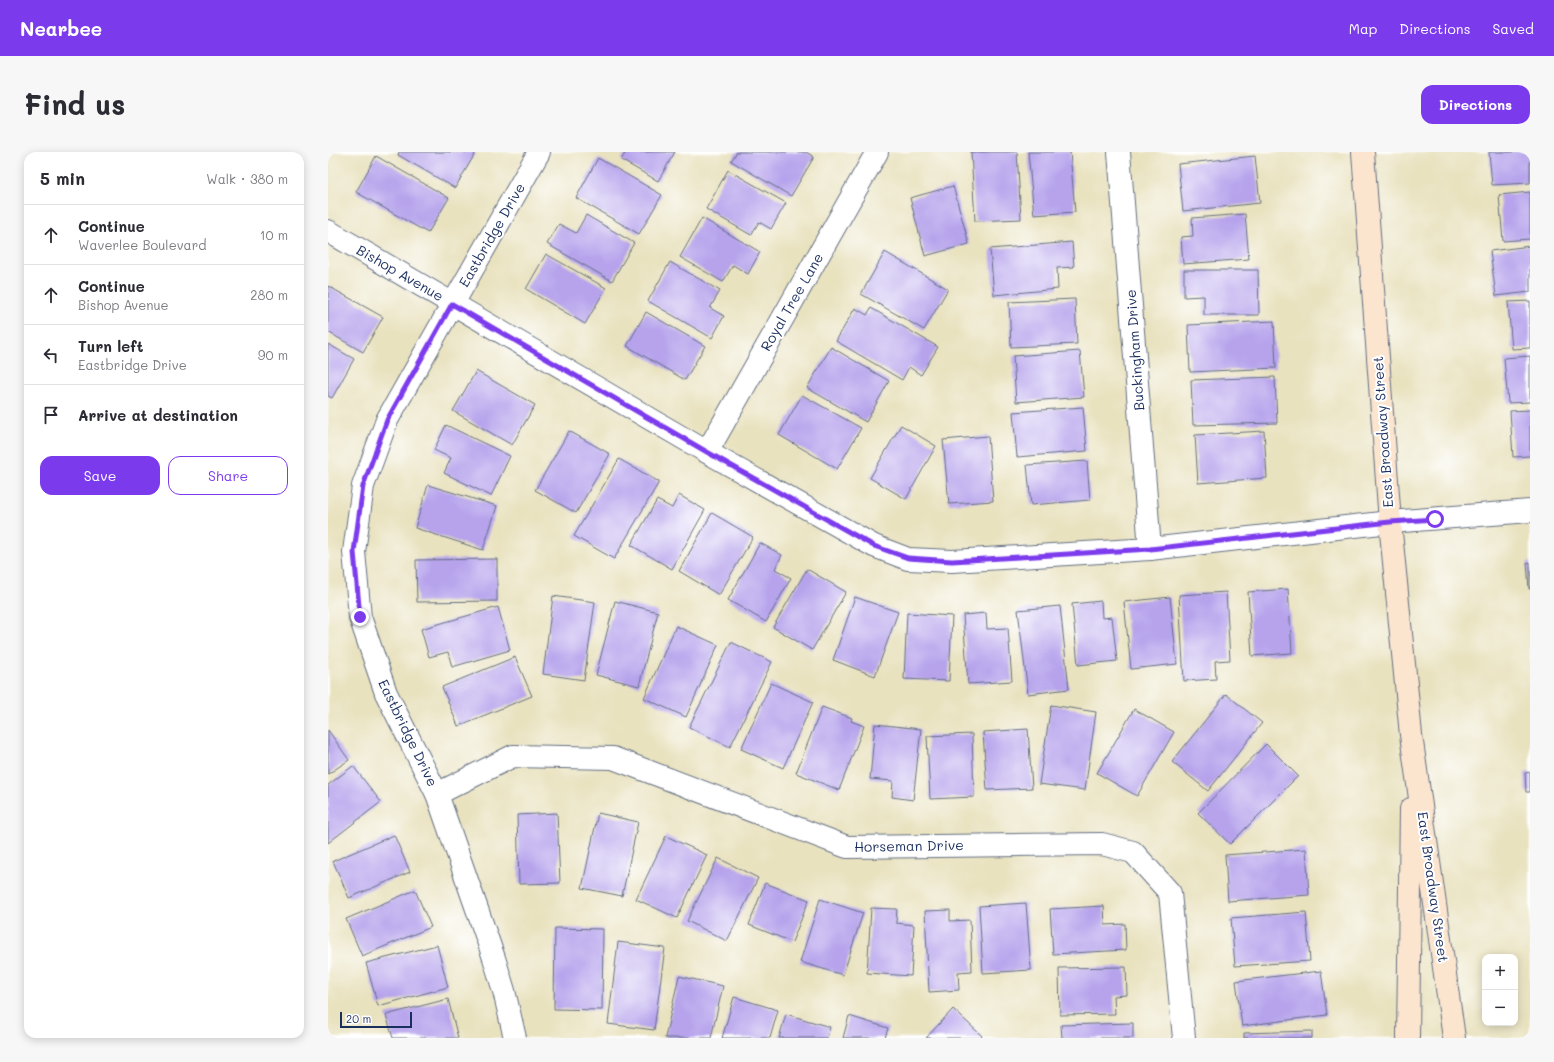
<!DOCTYPE html>
<html lang="en">
<head>
<meta charset="utf-8">
<style>
  :root { --surface:#fff; --page:#f7f7f7; --text:#2b2b33; --muted:#7c7c81; --line:#e1e1e2; --accent:#7c3aed }
  body { margin:0; font-family:Mali,sans-serif; background:var(--page); color:var(--text) }
  .controls { position:absolute; right:12px; bottom:12px; display:grid; overflow:hidden; border-radius:8px; box-shadow:0 2px 10px #0003 }
  .controls button { width:36px; height:36px; display:grid; place-items:center; padding:0; border:0; border-bottom:1px solid var(--line); background:var(--surface); color:var(--text); font:20px sans-serif }
  .scale { position:absolute; left:12px; bottom:10px; width:72px; box-sizing:border-box; padding-left:4px; border:2px solid #1b2f5e; border-top:0; font-size:11px; line-height:14px; white-space:nowrap; color:#1b2f5e; -webkit-text-stroke:3px #fff; paint-order:stroke }
  .stop { position:absolute; width:12px; height:12px; margin:-9px; border:3px solid #7c3aed; border-radius:50%; background:#fff }
  .stop.end { background:#7c3aed; border-color:#fff; box-shadow:0 1px 4px #0008 }
  .list { margin:0; padding:0; list-style:none }
  h2 { display:flex; justify-content:space-between; align-items:center; height:52px; margin:0; padding:0 16px; font-size:17px }
  h2 small { font-size:13px; font-weight:400; color:var(--muted) }
  .list li { display:grid; grid-template-columns:26px 1fr auto; gap:12px; align-items:center; box-sizing:border-box; height:60px; padding:0 16px; border-top:1px solid var(--line) }
  .list b { display:block; font-size:15px; white-space:nowrap }
  .list p { margin:0; font-size:13px; white-space:nowrap; color:var(--muted) }
  .list em { font-size:13px; font-style:normal; color:var(--muted) }
  .actions { display:flex; gap:8px; padding:12px 16px }
  .actions a { flex:1; padding:9px 0; border:1px solid var(--accent); border-radius:12px; text-align:center; font-size:14px; color:var(--accent) }
  .actions .main { background:var(--accent); color:#fff }
  .icon { flex:none; width:22px; height:22px; fill:none; stroke:currentColor; stroke-width:2; stroke-linecap:round; stroke-linejoin:round }
  .map { position:relative; flex:none; width:1202px; height:886px; overflow:hidden; border-radius:12px }
  header { display:flex; align-items:center; gap:24px; box-sizing:border-box; height:56px; padding:0 20px; background:var(--accent); color:#fff }
  header strong { font-size:19px }
  nav { display:flex; gap:22px; margin-inline-start:auto; font-size:14px }
  .intro { display:flex; align-items:center; justify-content:space-between; box-sizing:border-box; height:96px; padding:0 24px }
  h1 { margin:0; font-size:28px }
  .button { padding:10px 18px; border-radius:12px; background:var(--accent); color:#fff; font-size:14px; font-weight:700 }
  main { display:flex; gap:24px; padding:0 24px }
  aside { flex:1; background:var(--surface); border-radius:12px; box-shadow:0 2px 10px #0003 }
  .map>svg:first-child { display:block }
  .building { fill:#b6a3ec }
  .lines { fill:none; stroke-linecap:round; stroke-linejoin:round }
  .street-casing { stroke:#636e80; stroke-width:24 }
  .secondary-casing { stroke:#636e80; stroke-width:24 }
  .street { stroke:#fff; stroke-width:22 }
  .secondary { stroke:#fce5cf; stroke-width:22 }
  .route { stroke:#7c3aed; stroke-width:5 }
  .labels { text-anchor:middle; stroke-width:4; stroke-linejoin:round; paint-order:stroke }
  .street-label { font-size:14px; fill:#1b2f5e; stroke:#fff }
</style>
</head>
<body>
<header>
<strong>Nearbee</strong>
<nav><a>Map</a><a>Directions</a><a>Saved</a></nav>
</header>
<div class="intro"><h1>Find us</h1><a class="button">Directions</a></div>
<main>
<aside>
<h2>5 min<small>Walk · 380 m</small></h2>
<ul class="list">
<li><svg class="icon" aria-label="ahead" viewBox="0 0 24 24"><path d="M12 20V5M6 11l6-6 6 6"/></svg><div><b>Continue</b><p>Waverlee Boulevard</p></div><em>10 m</em></li>
<li><svg class="icon" aria-label="ahead" viewBox="0 0 24 24"><path d="M12 20V5M6 11l6-6 6 6"/></svg><div><b>Continue</b><p>Bishop Avenue</p></div><em>280 m</em></li>
<li><svg class="icon" aria-label="left" viewBox="0 0 24 24"><path d="M17 20v-9H6M10 6l-5 5 5 5"/></svg><div><b>Turn left</b><p>Eastbridge Drive</p></div><em>90 m</em></li>
<li><svg class="icon" aria-label="arrive" viewBox="0 0 24 24"><path d="M6 21V4h12l-3 4 3 4H6"/></svg><div><b>Arrive at destination</b></div></li>
</ul>
<div class="actions"><a class="main">Save</a><a>Share</a></div>
</aside>
<div class="map">
<svg width="1202" height="886" viewBox="0 0 1202 886">
  <rect width="100%" height="100%" fill="#fff"/>
  <filter id="ink" filterUnits="userSpaceOnUse"><feTurbulence type="fractalNoise" baseFrequency=".025" numOctaves="2"/><feDisplacementMap in="SourceGraphic" scale="8" xChannelSelector="R" yChannelSelector="G"/><feConvolveMatrix kernelMatrix="1 2 1 2 8 2 1 2 1" color-interpolation-filters="sRGB"/></filter>
  <filter id="wash" filterUnits="userSpaceOnUse"><feTurbulence type="fractalNoise" baseFrequency=".012" numOctaves="4" result="noise"/><feDisplacementMap in="SourceGraphic" scale="16" xChannelSelector="R" yChannelSelector="G"/><feGaussianBlur stdDeviation="0.9" result="paint"/><feColorMatrix in="noise" values="0 0 0 0 0 0 0 0 0 0 0 0 0 0 0 0 0 1.4 0 .05"/><feComposite in="paint" operator="in"/></filter>
  <g filter="url(#wash)">
    <rect width="100%" height="100%" fill="#e9e2bf"/>
    <g id="blocks">
      <g class="building">
        <polygon points="71,0 148,0 127,36 70,3"/>
        <polygon points="298,0 347,0 330,29 293,8"/>
        <polygon points="409,0 478,0 486,5 463,44 403,9"/>
        <polygon points="643,0 689,0 693,67 647,69"/>
        <polygon points="700,0 742,0 747,60 706,63"/>
        <polygon points="1161,0 1202,0 1202,31 1164,33"/>
        <polygon points="48,4 121,46 100,81 28,40"/>
        <polygon points="927,4 932,51 855,59 850,12"/>
        <polygon points="270,6 334,43 311,82 248,46"/>
        <polygon points="400,18 458,51 443,77 431,70 423,83 378,57"/>
        <polygon points="625,34 641,92 597,104 582,46"/>
        <polygon points="1202,40 1202,87 1175,89 1171,43"/>
        <polygon points="917,62 921,107 855,112 853,85 865,84 864,66"/>
        <polygon points="258,63 306,91 284,129 219,92 231,72 248,81"/>
        <polygon points="374,66 432,100 420,122 405,113 395,130 352,105"/>
        <polygon points="744,90 746,115 729,116 730,137 666,143 662,97"/>
        <polygon points="1202,94 1202,140 1168,144 1162,99"/>
        <polygon points="557,100 620,137 596,178 533,142"/>
        <polygon points="218,102 278,136 257,172 198,137"/>
        <polygon points="342,110 392,139 382,156 396,164 384,186 320,149"/>
        <polygon points="856,118 930,118 931,163 876,163 876,144 856,145"/>
        <polygon points="0,134 55,165 35,200 0,180"/>
        <polygon points="747,147 749,192 683,195 681,150"/>
        <polygon points="1202,149 1202,196 1184,197 1180,150"/>
        <polygon points="527,156 539,163 543,156 610,195 593,223 581,215 574,228 508,189"/>
        <polygon points="318,160 377,194 357,228 299,194"/>
        <polygon points="946,169 948,216 862,220 860,173"/>
        <polygon points="0,192 26,207 4,246 0,244"/>
        <polygon points="503,195 561,229 538,270 479,236"/>
        <polygon points="752,199 756,245 688,250 685,204"/>
        <polygon points="1202,204 1202,250 1180,251 1176,206"/>
        <polygon points="148,219 207,253 184,293 125,259"/>
        <polygon points="947,225 949,271 865,273 863,228"/>
        <polygon points="474,243 533,276 509,317 451,283"/>
        <polygon points="755,255 759,299 689,305 685,260"/>
        <polygon points="1202,258 1202,304 1185,305 1182,259"/>
        <polygon points="118,273 182,304 163,344 116,321 123,306 106,298"/>
        <polygon points="573,273 608,294 578,347 542,326"/>
        <polygon points="241,279 282,302 248,361 207,338"/>
        <polygon points="936,279 939,326 870,331 867,283"/>
        <polygon points="660,284 665,349 621,352 615,288"/>
        <polygon points="291,307 331,330 286,407 246,384"/>
        <polygon points="759,309 762,348 703,353 699,313"/>
        <polygon points="100,333 169,354 155,398 87,376"/>
        <polygon points="351,343 377,358 344,417 303,393 329,348 344,356"/>
        <polygon points="384,361 425,385 391,443 351,419"/>
        <polygon points="432,391 454,403 447,417 463,426 438,470 400,448"/>
        <polygon points="169,407 169,449 89,450 88,408"/>
        <polygon points="1202,410 1202,437 1201,437 1199,411"/>
        <polygon points="479,417 518,440 484,498 445,475"/>
        <polygon points="960,437 964,501 924,504 920,440"/>
        <polygon points="898,440 902,508 887,509 888,527 856,529 851,443"/>
        <polygon points="225,444 267,450 256,528 215,522"/>
        <polygon points="527,445 570,460 547,524 505,508"/>
        <polygon points="842,445 849,512 803,517 796,450"/>
        <polygon points="287,449 330,460 311,534 268,523"/>
        <polygon points="773,449 774,466 784,465 789,509 750,513 744,452"/>
        <polygon points="732,454 741,537 700,542 690,458"/>
        <polygon points="170,455 182,498 124,515 120,500 101,505 93,477"/>
        <polygon points="579,461 624,464 621,529 576,527"/>
        <polygon points="658,461 659,477 680,476 684,529 640,532 635,463"/>
        <polygon points="348,474 390,493 358,565 316,546"/>
        <polygon points="403,490 444,510 402,595 361,575"/>
        <polygon points="187,505 204,544 130,574 114,535"/>
        <polygon points="443,531 485,550 455,616 413,597"/>
        <polygon points="898,542 934,571 880,639 844,610"/>
        <polygon points="723,553 768,560 757,638 711,632"/>
        <polygon points="494,555 524,566 523,569 536,574 511,638 468,621"/>
        <polygon points="806,557 846,580 809,644 769,621"/>
        <polygon points="547,572 593,577 585,648 564,645 565,629 542,627"/>
        <polygon points="700,577 704,636 659,638 655,580"/>
        <polygon points="0,578 21,608 0,622"/>
        <polygon points="644,582 646,645 602,647 599,584"/>
        <polygon points="938,592 970,624 902,692 870,661"/>
        <polygon points="25,614 53,650 0,691 0,633"/>
        <polygon points="1202,620 1202,640 1198,640 1197,621"/>
        <polygon points="229,661 232,731 191,732 189,663"/>
        <polygon points="270,661 310,670 294,744 254,736"/>
        <polygon points="66,683 82,720 21,746 5,709"/>
        <polygon points="338,684 379,703 349,766 308,747"/>
        <polygon points="978,697 981,743 900,749 897,703"/>
        <polygon points="390,706 430,726 399,789 359,769"/>
        <polygon points="437,731 481,748 464,790 421,773"/>
        <polygon points="87,738 103,775 34,804 18,767"/>
        <polygon points="492,747 535,761 515,823 472,810"/>
        <polygon points="698,751 703,818 655,821 651,754"/>
        <polygon points="776,754 777,773 797,772 798,798 725,802 722,757"/>
        <polygon points="543,756 569,757 568,771 586,773 583,824 539,821"/>
        <polygon points="622,758 622,769 642,768 644,819 630,820 631,838 601,840 597,759"/>
        <polygon points="978,760 982,809 907,814 903,766"/>
        <polygon points="227,776 275,777 274,858 226,857"/>
        <polygon points="290,790 337,796 326,878 280,872"/>
        <polygon points="109,793 120,835 50,854 38,811"/>
        <polygon points="798,815 799,843 786,844 787,862 732,863 731,816"/>
        <polygon points="993,819 999,863 914,874 908,829"/>
        <polygon points="351,824 395,834 383,886 337,886"/>
        <polygon points="406,845 450,858 442,886 394,886"/>
        <polygon points="120,847 130,886 65,886 58,863"/>
        <polygon points="625,857 654,884 653,886 598,886"/>
        <polygon points="458,862 502,875 499,886 451,886"/>
        <polygon points="521,864 560,876 557,886 515,886"/>
        <polygon points="805,871 805,886 734,886 733,873"/>
        <polygon points="984,879 984,886 916,886 916,881"/>
      </g>
    </g>
  </g>
  <g filter="url(#ink)">
    <use href="#blocks" fill-opacity="0" stroke="#636e80" stroke-width="1"/>
    <g class="lines">
      <defs>
        <g id="street">
          <polyline points="791,0 822,397"/>
          <polyline points="0,79 379,300 546,394 580,407 624,409 822,397 1062,370 1202,359"/>
          <polyline points="379,300 549,0"/>
          <polyline points="109,642 185,604 285,606 519,695 774,692 805,700 842,741 856,886"/>
          <polyline points="187,886 176,839 166,806 109,642 58,541 32,465 26,400 35,334 59,268 211,0"/>
        </g>
        <g id="secondary">
          <polyline points="1035,0 1062,370 1083,583 1126,886"/>
          <polyline points="1080,886 1083,657"/>
        </g>
      </defs>
      <use href="#street" class="street-casing"/>
      <use href="#secondary" class="secondary-casing"/>
      <use href="#street" class="street"/>
      <use href="#secondary" class="secondary"/>
    </g>
  </g>
  <g class="lines" filter="url(#ink)">
    <polyline class="route" points="32,465 26,400 35,334 59,268 124,152 379,300 546,394 580,406 624,409 822,397 1062,370 1107,367"/>
  </g>
  <g class="labels">
    <g class="street-label">
      <text transform="translate(164 83) rotate(-60)" y="5">Eastbridge Drive</text>
      <text transform="translate(72 121) rotate(30)" y="5">Bishop Avenue</text>
      <text transform="translate(464 150) rotate(-60)" y="5">Royal Tree Lane</text>
      <text transform="translate(807 198) rotate(-94)" y="5">Buckingham Drive</text>
      <text transform="translate(1055 280) rotate(-94)" y="5">East Broadway Street</text>
      <text transform="translate(80 581) rotate(64)" y="5">Eastbridge Drive</text>
      <text transform="translate(581 694) rotate(-1)" y="5">Horseman Drive</text>
      <text transform="translate(1105 735) rotate(82)" y="5">East Broadway Street</text>
    </g>
  </g>
</svg>
<div class="controls">
<button>+</button>
<button>−</button>
</div>
<div class="scale">20 m</div>
<div class="stop" style="left:1107px;top:367px"></div>
<div class="stop end" style="left:32px;top:465px"></div>
</div>
</main>
</body>
</html>
